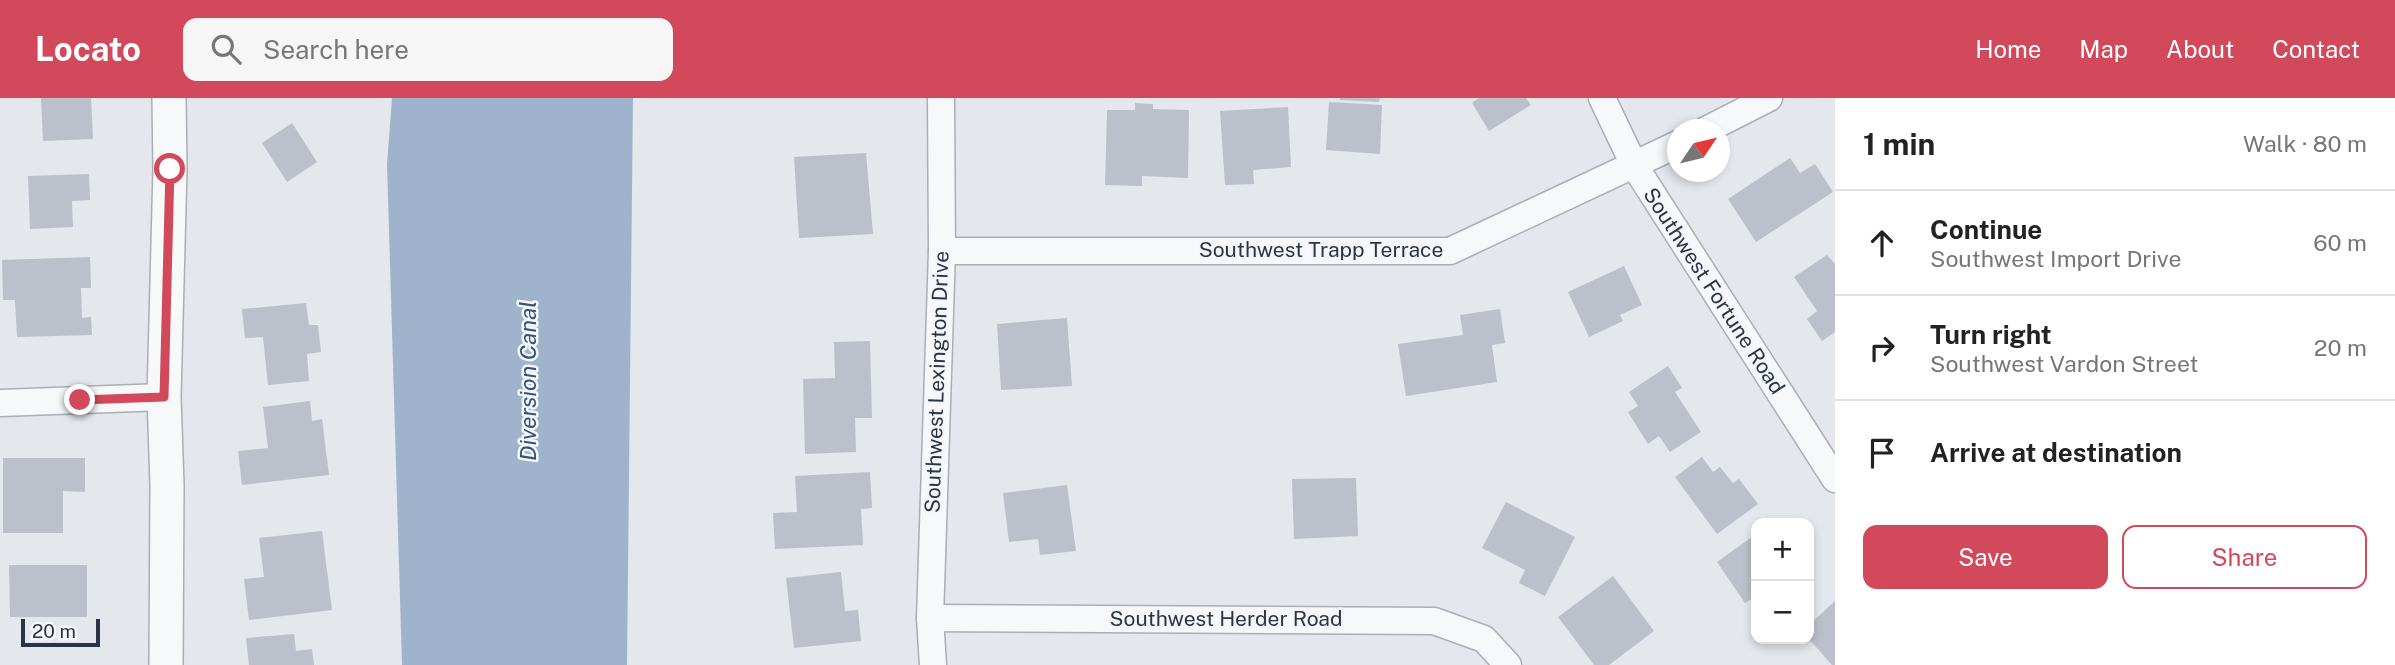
<!DOCTYPE html>
<html lang="en">
<head>
<meta charset="utf-8">
<style>
  :root { --surface:#fff; --page:#f6f6f6; --text:#222; --muted:#767676; --line:#e0e0e0; --accent:#d1495b }
  body { margin:0; font-family:"Public Sans",sans-serif; background:var(--page); color:var(--text) }
  .controls { position:absolute; right:21px; bottom:21px; display:grid; overflow:hidden; border-radius:14px; box-shadow:0 4px 10px #0003 }
  .controls button { width:63px; height:63px; display:grid; place-items:center; padding:0; border:0; border-bottom:2px solid var(--line); background:var(--surface); color:var(--text); font:35px sans-serif }
  .compass { position:absolute; left:1667px; top:21px; width:63px; height:63px; border-radius:50%; background:var(--surface); box-shadow:0 4px 10px #0003; rotate:55deg }
  .scale { position:absolute; left:21px; bottom:18px; width:79px; box-sizing:border-box; padding-left:7px; border:4px solid #2b3445; border-top:0; font-size:19px; line-height:24px; white-space:nowrap; color:#2b3445; -webkit-text-stroke:5px #f4f6f9; paint-order:stroke }
  .stop { position:absolute; width:21px; height:21px; margin:-16px; border:5px solid #d1495b; border-radius:50%; background:#fff }
  .stop.end { background:#d1495b; border-color:#fff; box-shadow:0 2px 7px #0008 }
  .list { margin:0; padding:0; list-style:none }
  h2 { display:flex; justify-content:space-between; align-items:center; height:91px; margin:0; padding:0 28px; font-size:30px }
  h2 small { font-size:23px; font-weight:400; color:var(--muted) }
  .list li { display:grid; grid-template-columns:46px 1fr auto; gap:21px; align-items:center; box-sizing:border-box; height:105px; padding:0 28px; border-top:2px solid var(--line) }
  .list b { display:block; font-size:26px; white-space:nowrap }
  .list p { margin:0; font-size:23px; white-space:nowrap; color:var(--muted) }
  .list em { font-size:23px; font-style:normal; color:var(--muted) }
  .actions { display:flex; gap:14px; padding:21px 28px }
  .actions a { flex:1; padding:16px 0; border:2px solid var(--accent); border-radius:14px; text-align:center; font-size:24px; color:var(--accent) }
  .actions .main { background:var(--accent); color:#fff }
  .icon { flex:none; width:38px; height:38px; fill:none; stroke:currentColor; stroke-width:2; stroke-linecap:round; stroke-linejoin:round }
  .map { position:relative; flex:none; width:1835px; height:567px; overflow:hidden }
  header { display:flex; align-items:center; gap:42px; box-sizing:border-box; height:98px; padding:0 35px; background:var(--accent); color:#fff }
  header strong { font-size:33px }
  nav { display:flex; gap:38px; margin-inline-start:auto; font-size:24px }
  .search { width:490px; height:63px; background:var(--page); display:flex; align-items:center; gap:18px; box-sizing:border-box; padding:0 24px; border-radius:14px; color:var(--muted); font-size:26px }
  main { display:flex }
  aside { flex:1; background:var(--surface) }
  .map>svg:first-child { display:block }
  .water { fill:#9fb4cc }
  .building { fill:#bbc0ca }
  .lines { fill:none; stroke-linecap:round; stroke-linejoin:round }
  .minor-casing { stroke:#a9aeb7; stroke-width:29 }
  .tertiary-casing { stroke:#a9aeb7; stroke-width:36 }
  .minor { stroke:#f7f8fa; stroke-width:26 }
  .tertiary { stroke:#f7f8fa; stroke-width:33 }
  .route { stroke:#d1495b; stroke-width:9 }
  .labels { text-anchor:middle; stroke-width:5; stroke-linejoin:round; paint-order:stroke }
  .street-label { font-size:21px; fill:#2b3445; stroke:#f4f6f9 }
  .water-label { font-size:23px; font-style:italic; fill:#34527a; stroke:#f4f6f9 }
</style>
</head>
<body>
<header>
<strong>Locato</strong>
<div class="search"><svg class="icon" aria-label="search" viewBox="0 0 24 24"><circle cx="10" cy="10" r="6"/><path d="M15 15l6 6"/></svg>Search here</div>
<nav><a>Home</a><a>Map</a><a>About</a><a>Contact</a></nav>
</header>
<main>
<div class="map">
<svg width="1835" height="567" viewBox="0 0 1835 567">
  <rect width="100%" height="100%" fill="#e4e7ec"/>
  <polygon class="water" points="392,0 633,0 627,567 402,567 387,66"/>
  <g class="building">
    <polygon points="41,0 91,0 93,41 43,43"/>
    <polygon points="1340,0 1380,0 1379,4 1340,2"/>
    <polygon points="1479,0 1526,0 1531,7 1489,33 1472,5"/>
    <polygon points="1329,4 1382,7 1380,56 1326,52"/>
    <polygon points="1135,5 1153,6 1153,11 1189,12 1188,80 1142,78 1142,88 1105,87 1107,12 1135,12"/>
    <polygon points="1288,9 1291,69 1253,72 1254,86 1225,87 1220,13"/>
    <polygon points="292,25 317,64 287,84 262,45"/>
    <polygon points="866,55 873,136 799,140 794,59"/>
    <polygon points="1790,60 1800,75 1815,66 1833,94 1756,144 1728,101"/>
    <polygon points="89,76 90,102 72,103 73,129 30,131 28,78"/>
    <polygon points="1827,157 1835,166 1835,234 1822,243 1807,221 1817,213 1794,179"/>
    <polygon points="90,159 91,190 81,190 82,220 91,219 92,237 17,239 15,202 3,202 2,162"/>
    <polygon points="1624,168 1642,207 1620,217 1623,223 1589,239 1568,194"/>
    <polygon points="306,205 309,227 318,227 321,254 307,256 309,283 268,287 263,239 245,240 242,211"/>
    <polygon points="1500,211 1505,245 1492,247 1497,284 1406,298 1398,246 1463,237 1460,217"/>
    <polygon points="1067,220 1072,288 1001,292 997,226"/>
    <polygon points="870,243 872,320 855,320 856,354 805,356 803,281 835,280 834,244"/>
    <polygon points="1668,268 1682,290 1675,294 1701,334 1670,354 1659,338 1648,346 1628,314 1638,308 1629,294"/>
    <polygon points="310,303 312,323 322,321 329,377 242,387 238,353 268,350 263,309"/>
    <polygon points="1702,359 1713,374 1720,369 1733,385 1739,381 1758,406 1717,436 1675,379"/>
    <polygon points="3,360 85,360 85,394 63,393 63,435 3,435"/>
    <polygon points="870,374 872,410 861,411 863,447 775,451 773,415 797,414 795,378"/>
    <polygon points="1356,380 1358,438 1294,441 1292,381"/>
    <polygon points="1067,387 1076,453 1040,457 1038,441 1009,444 1003,395"/>
    <polygon points="1506,404 1575,439 1545,498 1519,485 1525,472 1482,450"/>
    <polygon points="322,433 332,512 249,522 244,481 264,479 259,440"/>
    <polygon points="1756,436 1756,498 1745,505 1717,464"/>
    <polygon points="9,467 87,467 87,519 10,519"/>
    <polygon points="841,474 845,513 858,512 861,543 794,550 786,480"/>
    <polygon points="1613,478 1654,533 1609,567 1594,567 1558,519"/>
    <polygon points="1835,503 1835,567 1832,567 1809,541 1809,527"/>
    <polygon points="294,536 296,553 312,551 314,567 249,567 246,540"/>
  </g>
  <g class="lines">
    <defs>
      <g id="minor">
        <polyline points="1602,0 1634,67 1835,381"/>
        <polyline points="1706,32 1769,0"/>
        <polyline points="942,153 1450,153 1678,46"/>
        <polyline points="0,305 164,299"/>
        <polyline points="930,520 1434,523 1484,541 1508,567"/>
        <polyline points="933,567 930,520 942,153 941,0"/>
      </g>
      <polyline id="tertiary" points="166,567 167,387 164,299 170,71 169,0"/>
    </defs>
    <use href="#minor" class="minor-casing"/>
    <use href="#tertiary" class="tertiary-casing"/>
    <use href="#minor" class="minor"/>
    <use href="#tertiary" class="tertiary"/>
  </g>
  <g class="lines">
    <polyline class="route" points="80,302 164,299 170,71"/>
  </g>
  <g class="labels">
    <g class="street-label">
      <text x="1321" y="159">Southwest Trapp Terrace</text>
      <text transform="translate(1714 193) rotate(57)" y="7">Southwest Fortune Road</text>
      <text transform="translate(937 284) rotate(-88)" y="7">Southwest Lexington Drive</text>
      <text x="1226" y="528">Southwest Herder Road</text>
    </g>
    <g class="water-label">
      <text transform="translate(528 283) rotate(-90)" y="8">Diversion Canal</text>
    </g>
  </g>
</svg>
<div class="controls">
<button>+</button>
<button>−</button>
</div>
<svg class="compass" viewBox="-18 -18 36 36"><path d="M0-13l5 13h-10z" fill="#e53935"/><path d="M0 13l5-13h-10z" fill="#767676"/></svg>
<div class="scale">20 m</div>
<div class="stop" style="left:170px;top:71px"></div>
<div class="stop end" style="left:80px;top:302px"></div>
</div>
<aside>
<h2>1 min<small>Walk · 80 m</small></h2>
<ul class="list">
<li><svg class="icon" aria-label="ahead" viewBox="0 0 24 24"><path d="M12 20V5M6 11l6-6 6 6"/></svg><div><b>Continue</b><p>Southwest Import Drive</p></div><em>60 m</em></li>
<li><svg class="icon" aria-label="right" viewBox="0 0 24 24"><path d="M7 20v-9h11M14 6l5 5-5 5"/></svg><div><b>Turn right</b><p>Southwest Vardon Street</p></div><em>20 m</em></li>
<li><svg class="icon" aria-label="arrive" viewBox="0 0 24 24"><path d="M6 21V4h12l-3 4 3 4H6"/></svg><div><b>Arrive at destination</b></div></li>
</ul>
<div class="actions"><a class="main">Save</a><a>Share</a></div>
</aside>
</main>
</body>
</html>
